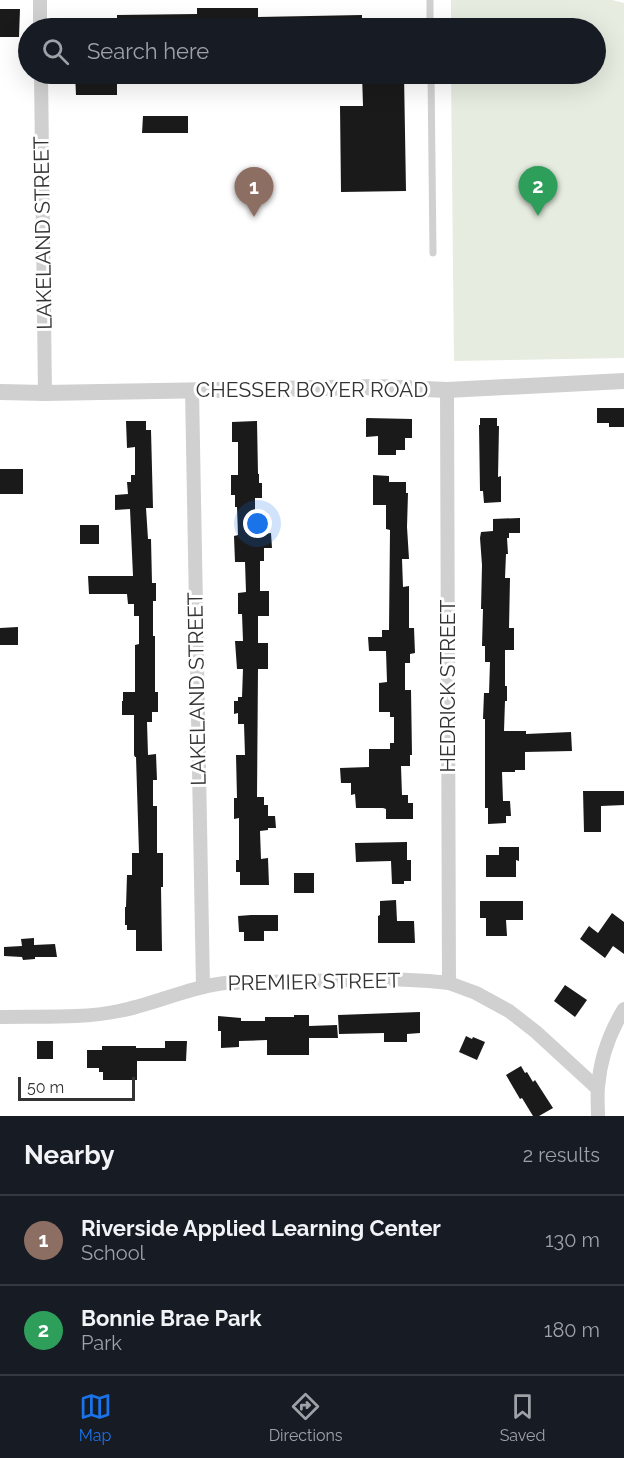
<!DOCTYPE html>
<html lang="en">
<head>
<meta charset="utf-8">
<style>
  :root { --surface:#171b24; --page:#242831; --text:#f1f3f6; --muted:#9ea1a6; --line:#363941; --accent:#1a73e8 }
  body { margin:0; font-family:Raleway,sans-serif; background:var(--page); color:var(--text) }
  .scale { position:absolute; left:18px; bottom:15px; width:117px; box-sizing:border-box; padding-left:6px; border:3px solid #333; border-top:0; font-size:16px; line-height:21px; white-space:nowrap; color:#333; -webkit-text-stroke:4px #fff; paint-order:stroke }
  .you { position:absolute; left:258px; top:524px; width:21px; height:21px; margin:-15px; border:4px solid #fff; border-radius:50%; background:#1a73e8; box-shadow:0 0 0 9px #1a73e833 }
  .badge { display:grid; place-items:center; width:39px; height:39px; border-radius:50%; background:var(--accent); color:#fff; font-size:20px; font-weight:700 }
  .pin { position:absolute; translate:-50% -50px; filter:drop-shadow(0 2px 3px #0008) }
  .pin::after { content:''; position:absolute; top:32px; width:21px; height:18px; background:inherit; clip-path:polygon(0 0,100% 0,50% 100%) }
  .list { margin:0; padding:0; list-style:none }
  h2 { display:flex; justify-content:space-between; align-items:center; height:78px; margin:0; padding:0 24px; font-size:26px }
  h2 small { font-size:20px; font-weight:400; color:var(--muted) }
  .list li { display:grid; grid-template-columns:39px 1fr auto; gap:18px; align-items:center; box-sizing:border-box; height:90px; padding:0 24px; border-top:2px solid var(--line) }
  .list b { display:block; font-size:22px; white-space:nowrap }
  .list p { margin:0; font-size:20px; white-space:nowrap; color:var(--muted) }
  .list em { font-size:20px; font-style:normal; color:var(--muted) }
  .icon { flex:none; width:33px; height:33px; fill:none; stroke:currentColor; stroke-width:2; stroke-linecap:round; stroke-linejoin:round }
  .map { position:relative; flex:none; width:624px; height:1116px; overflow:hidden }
  .search { position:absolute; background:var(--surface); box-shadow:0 6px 24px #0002; left:18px; right:18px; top:18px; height:66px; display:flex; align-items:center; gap:15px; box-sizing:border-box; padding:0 21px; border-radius:33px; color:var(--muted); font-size:22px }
  .sheet { height:258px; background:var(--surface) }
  nav { display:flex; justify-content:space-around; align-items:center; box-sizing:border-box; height:84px; border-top:2px solid var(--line); background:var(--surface); font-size:16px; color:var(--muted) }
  nav a { display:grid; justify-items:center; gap:3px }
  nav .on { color:var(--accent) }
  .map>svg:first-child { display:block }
  .green { fill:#e6ecdf }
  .building { fill:#1a1a1a }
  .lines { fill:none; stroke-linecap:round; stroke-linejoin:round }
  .service { stroke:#d0d0d0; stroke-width:7 }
  .minor { stroke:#d0d0d0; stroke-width:14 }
  .tertiary { stroke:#d0d0d0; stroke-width:16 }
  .labels { text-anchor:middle; stroke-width:6; stroke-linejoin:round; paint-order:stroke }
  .street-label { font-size:21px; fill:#333; stroke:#fff }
</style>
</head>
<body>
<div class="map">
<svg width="624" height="1116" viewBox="0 0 624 1116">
  <rect width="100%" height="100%" fill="#fff"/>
  <polygon class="green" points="451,0 612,0 624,3 624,358 454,361 451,74 596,74 596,28 451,28"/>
  <g class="building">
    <polygon points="197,8 258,8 258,17 362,15 362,28 117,28 117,15 197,14"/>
    <polygon points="0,9 20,9 19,37 0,37"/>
    <polygon points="75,74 117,74 117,95 76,95"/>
    <polygon points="362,74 404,74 406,191 341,192 340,106 363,106"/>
    <polygon points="143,116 188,116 188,133 142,133"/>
    <polygon points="597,408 624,408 624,427 609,427 609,423 597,423"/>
    <polygon points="367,418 412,419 412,438 405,438 405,450 396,450 396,455 378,455 378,436 366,437 366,419"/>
    <polygon points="480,418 497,418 497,426 499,426 498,477 501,476 501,502 484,503 483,491 480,491 479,425 480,425"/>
    <polygon points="126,421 146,421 146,430 151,430 153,508 146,508 148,539 151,539 152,583 156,583 156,601 153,601 153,636 155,636 155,692 158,692 158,712 152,712 152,722 147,722 148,755 156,754 157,780 153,780 153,806 157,806 157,853 163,853 163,887 161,887 162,951 136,951 136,930 127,930 127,925 125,925 125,907 126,907 127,875 132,875 132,853 139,853 136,757 135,757 134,755 134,715 122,715 122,701 123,701 123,692 135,692 135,645 139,644 139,616 134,616 134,604 128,604 127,594 89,594 88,576 133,576 130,509 115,510 115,495 128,494 127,482 131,482 131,475 135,475 135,447 127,448"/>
    <polygon points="257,421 258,474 259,474 259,483 262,483 262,498 255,498 255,527 262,527 263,534 271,533 272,548 264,548 264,561 260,561 260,591 269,591 269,616 258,616 258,643 268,643 268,669 258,669 257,797 264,797 264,805 268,805 268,816 275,816 276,828 268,828 268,830 260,831 261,859 268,858 269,885 240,885 240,872 236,872 236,860 239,860 239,818 234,819 234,798 237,798 236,755 245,755 244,724 238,724 238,713 234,714 234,701 238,701 238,697 242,697 243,669 237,669 235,641 243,641 242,614 238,614 238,593 246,592 245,562 235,562 234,536 238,535 237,507 235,507 235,495 231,495 231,475 238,475 238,442 232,442 232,422"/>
    <rect x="0" y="469" width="23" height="25"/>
    <polygon points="373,475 389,476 389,482 406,482 406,493 408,493 407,527 409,559 402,559 403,587 409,586 409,628 414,628 415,653 410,654 410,663 405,663 405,690 411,690 412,755 410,755 410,766 401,766 402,795 408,795 408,803 413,803 413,819 386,819 386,809 383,808 356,808 355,794 351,795 351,783 341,783 340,768 369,767 369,749 390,749 390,743 394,743 394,717 390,717 390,712 379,712 379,683 387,682 386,651 369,651 368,637 382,637 382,630 389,630 390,530 386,529 386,505 373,505"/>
    <polygon points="520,518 520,533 509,533 509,538 507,538 508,554 506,554 505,578 510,578 509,628 514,628 514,650 505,650 505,686 507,686 507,701 505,701 504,731 526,731 526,734 571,732 572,751 525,752 525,770 515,770 515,772 502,772 503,801 510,801 511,816 506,816 506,823 488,824 488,808 485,808 485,719 483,719 484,693 489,693 490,662 485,662 485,646 482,646 483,609 481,609 482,565 480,538 481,532 493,531 493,519"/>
    <rect x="80" y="525" width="19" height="19"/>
    <polygon points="18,627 18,645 0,645 0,628"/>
    <polygon points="583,791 624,791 624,805 601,806 601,832 584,832"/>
    <polygon points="407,842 407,860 411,860 411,881 404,881 404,884 392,884 391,861 356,862 355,843"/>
    <polygon points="499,847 519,847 519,861 516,860 516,877 486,877 486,855 499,855"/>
    <rect x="294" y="873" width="20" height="20"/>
    <polygon points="396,900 397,921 414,921 415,943 378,943 378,916 380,915 380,901"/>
    <polygon points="480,901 523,901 523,920 506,920 507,936 486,936 486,918 480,918"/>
    <polygon points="612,913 624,922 624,954 613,946 605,958 580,939 589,926 598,933"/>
    <polygon points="251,915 278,915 278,931 264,931 264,941 244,941 244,932 239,932 238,916"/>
    <polygon points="34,938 34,945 55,944 57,957 35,957 35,959 23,960 22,957 4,956 4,947 22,946 21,939"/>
    <polygon points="565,985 587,1000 575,1017 554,1001"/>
    <polygon points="420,1012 420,1033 407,1034 407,1042 384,1042 384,1033 339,1034 338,1015"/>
    <polygon points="294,1015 309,1015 309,1026 337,1025 338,1038 309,1038 309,1055 267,1055 267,1040 239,1041 239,1047 221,1048 221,1031 218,1031 218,1016 241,1018 241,1021 265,1021 265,1017 294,1017"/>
    <polygon points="466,1036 472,1039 473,1037 485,1042 477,1060 459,1052"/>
    <rect x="37" y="1041" width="16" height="18"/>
    <polygon points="165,1041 187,1041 186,1061 137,1061 137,1080 103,1080 103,1072 99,1072 99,1068 87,1068 87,1050 102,1050 102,1046 136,1046 136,1048 165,1048"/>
    <polygon points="521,1066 525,1073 527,1072 533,1082 535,1080 553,1108 539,1116 533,1116 522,1098 520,1099 506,1075"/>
  </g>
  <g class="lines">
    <g class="service">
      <polyline points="430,0 430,28"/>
      <polyline points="431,74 433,253"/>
    </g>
    <g class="minor">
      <polyline points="40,0 40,28"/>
      <polyline points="41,74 45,393"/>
      <polyline points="192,390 203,987"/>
      <polyline points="447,390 449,983"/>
      <path d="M 0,1017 C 39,1016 81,1019 119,1011 C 155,1004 189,987 225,983 L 390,979 L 429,981 L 449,983 L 476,993 L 509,1011 L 536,1032 L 597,1088"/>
      <path d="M 598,1116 C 598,1106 597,1096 598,1087 C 600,1060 610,1032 624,1009"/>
    </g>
    <polyline class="tertiary" points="0,392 45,393 378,387 447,390 624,381"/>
  </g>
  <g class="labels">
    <g class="street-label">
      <text transform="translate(43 233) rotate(-91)" y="7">LAKELAND STREET</text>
      <text x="312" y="397">CHESSER BOYER ROAD</text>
      <text transform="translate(448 686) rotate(-90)" y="7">HEDRICK STREET</text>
      <text transform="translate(197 689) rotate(-91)" y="7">LAKELAND STREET</text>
      <text transform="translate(314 982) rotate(-1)" y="7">PREMIER STREET</text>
    </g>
  </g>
</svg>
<div class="scale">50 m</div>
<div class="you"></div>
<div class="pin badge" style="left:254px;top:217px;background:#8d6e63">1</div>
<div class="pin badge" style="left:538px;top:216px;background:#2e9e5b">2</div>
<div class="search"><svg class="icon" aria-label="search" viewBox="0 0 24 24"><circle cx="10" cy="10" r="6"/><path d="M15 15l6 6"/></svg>Search here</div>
</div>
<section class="sheet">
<h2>Nearby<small>2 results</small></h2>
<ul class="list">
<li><span class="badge" style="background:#8d6e63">1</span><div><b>Riverside Applied Learning Center</b><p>School</p></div><em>130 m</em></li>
<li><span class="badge" style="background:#2e9e5b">2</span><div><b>Bonnie Brae Park</b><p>Park</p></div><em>180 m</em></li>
</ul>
</section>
<nav>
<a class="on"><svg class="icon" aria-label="map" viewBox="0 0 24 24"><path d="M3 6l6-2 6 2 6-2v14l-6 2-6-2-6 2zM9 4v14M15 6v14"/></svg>Map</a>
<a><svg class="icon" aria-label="directions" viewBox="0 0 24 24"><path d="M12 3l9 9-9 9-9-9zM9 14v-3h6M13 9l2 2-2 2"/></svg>Directions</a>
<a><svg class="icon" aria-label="saved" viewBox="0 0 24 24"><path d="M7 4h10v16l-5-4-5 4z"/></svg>Saved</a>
</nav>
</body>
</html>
